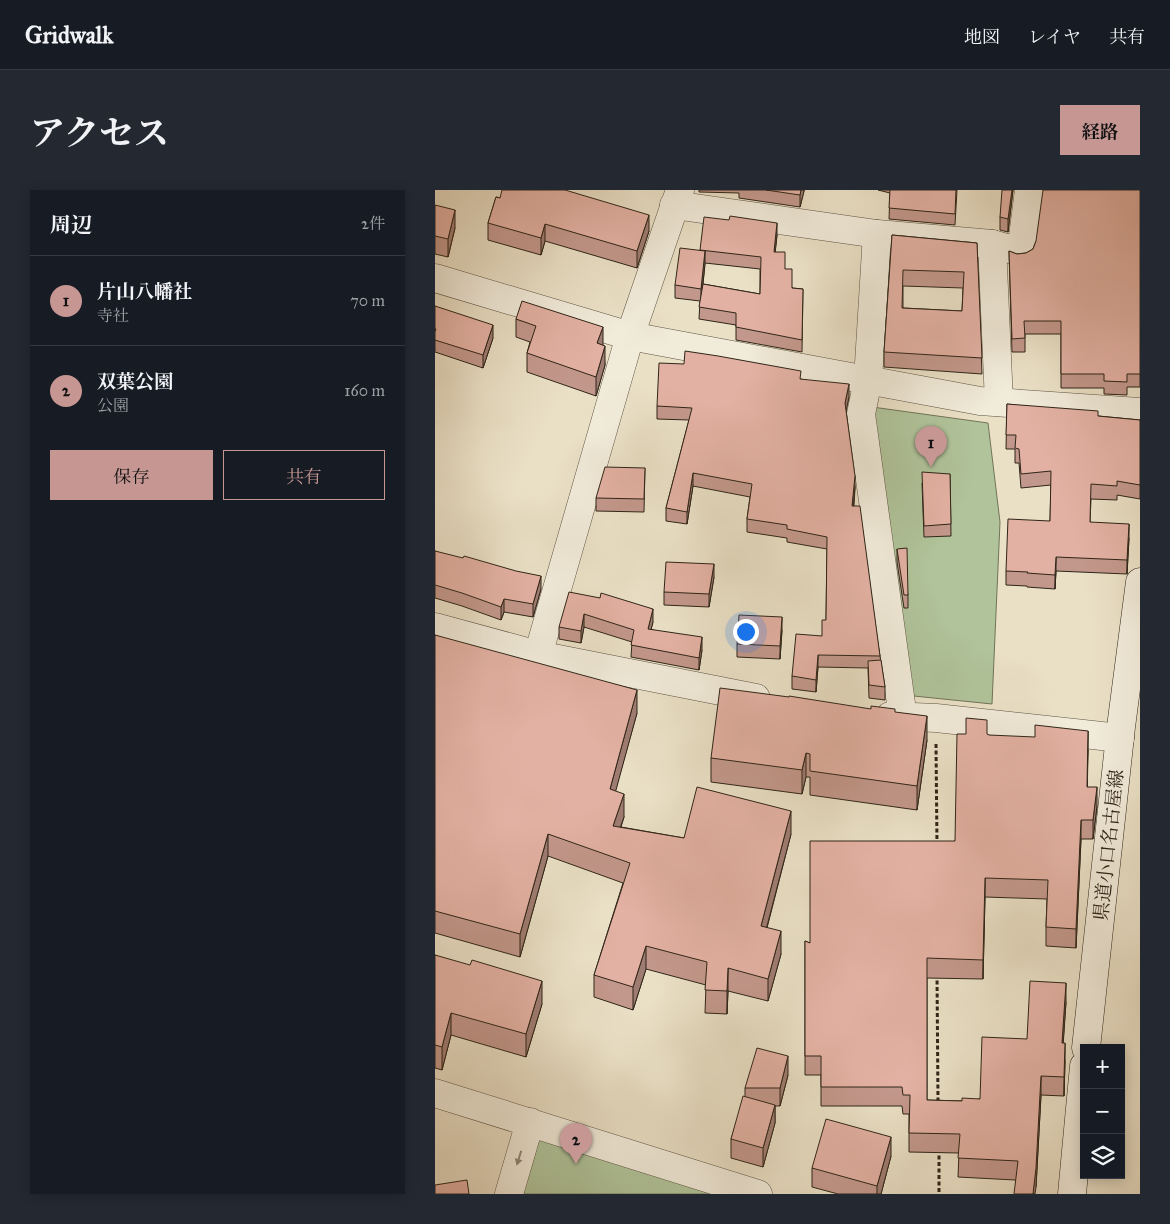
<!DOCTYPE html>
<html lang="ja">
<head>
<meta charset="utf-8">
<style>
  :root { --surface:#171b24; --page:#242831; --text:#f1f3f6; --muted:#9ea1a6; --line:#363941; --accent:#c59692 }
  body { margin:0; font-family:"IM FELL Great Primer","Noto Serif JP",serif; background:var(--page); color:var(--text) }
  .controls { position:absolute; right:15px; bottom:15px; display:grid; overflow:hidden; border-radius:0px; box-shadow:0 2px 12px #0003 }
  .controls button { width:45px; height:45px; display:grid; place-items:center; padding:0; border:0; border-bottom:1px solid var(--line); background:var(--surface); color:var(--text); font:25px sans-serif }
  .you { position:absolute; left:310px; top:441px; width:18px; height:18px; margin:-12px; border:4px solid #fff; border-radius:50%; background:#1a73e8; box-shadow:0 0 0 8px #1a73e833 }
  .badge { display:grid; place-items:center; width:32px; height:32px; border-radius:50%; background:var(--accent); color:#111; font-size:16px; font-weight:700 }
  .pin { position:absolute; translate:-50% -41px; filter:drop-shadow(0 1px 2px #0008) }
  .pin::after { content:''; position:absolute; top:26px; width:18px; height:15px; background:inherit; clip-path:polygon(0 0,100% 0,50% 100%) }
  .list { margin:0; padding:0; list-style:none }
  h2 { display:flex; justify-content:space-between; align-items:center; height:65px; margin:0; padding:0 20px; font-size:21px }
  h2 small { font-size:16px; font-weight:400; color:var(--muted) }
  .list li { display:grid; grid-template-columns:32px 1fr auto; gap:15px; align-items:center; box-sizing:border-box; height:90px; padding:0 20px; border-top:1px solid var(--line) }
  .list b { display:block; font-size:19px; white-space:nowrap }
  .list p { margin:0; font-size:16px; white-space:nowrap; color:var(--muted) }
  .list em { font-size:16px; font-style:normal; color:var(--muted) }
  .actions { display:flex; gap:10px; padding:15px 20px }
  .actions a { flex:1; padding:11px 0; border:1px solid var(--accent); border-radius:0px; text-align:center; font-size:18px; color:var(--accent) }
  .actions .main { background:var(--accent); color:#111 }
  .icon { flex:none; width:28px; height:28px; fill:none; stroke:currentColor; stroke-width:2; stroke-linecap:round; stroke-linejoin:round }
  .map { position:relative; flex:none; width:705px; height:1004px; overflow:hidden; border-radius:0px }
  header { display:flex; align-items:center; gap:30px; box-sizing:border-box; height:70px; padding:0 25px; background:var(--surface); border-bottom:1px solid var(--line) }
  header strong { font-size:24px }
  nav { display:flex; gap:28px; margin-inline-start:auto; font-size:18px }
  .intro { display:flex; align-items:center; justify-content:space-between; box-sizing:border-box; height:120px; padding:0 30px }
  h1 { margin:0; font-size:35px }
  .button { padding:12px 22px; border-radius:0px; background:var(--accent); color:#111; font-size:18px; font-weight:700 }
  main { display:flex; gap:30px; padding:0 30px }
  aside { flex:1; background:var(--surface); border-radius:0px; box-shadow:0 2px 12px #0003 }
  .map>svg:first-child { display:block }
  .green { fill:#b0c39a; stroke:#707459 }
  .lines { fill:none; stroke-linecap:round; stroke-linejoin:round }
  .street-casing { stroke:#5e5444; stroke-width:29 }
  .secondary-casing { stroke:#2f2518; stroke-width:29 }
  .path { stroke:#2f2518; stroke-width:3; stroke-dasharray:4 2.5; stroke-linecap:butt }
  .street { stroke:#f1ebda; stroke-width:28 }
  .secondary { stroke:#f1ebda; stroke-width:28 }
  .wall { fill:#c3988c; stroke:#2f2518; fill-rule:evenodd }
  .shaded-wall { fill:#9f7c72; stroke:#2f2518 }
  .building { fill:#e3b1a3; stroke:#2f2518; fill-rule:evenodd }
  .oneway { fill:#908879 }
  .labels { text-anchor:middle; stroke-width:4; stroke-linejoin:round; paint-order:stroke }
  .street-label { font-size:19px; fill:#2f2518; stroke:#f1ebda }
</style>
</head>
<body>
<header>
<strong>Gridwalk</strong>
<nav><a>地図</a><a>レイヤ</a><a>共有</a></nav>
</header>
<div class="intro"><h1>アクセス</h1><a class="button">経路</a></div>
<main>
<aside>
<h2>周辺<small>2件</small></h2>
<ul class="list">
<li><span class="badge">1</span><div><b>片山八幡社</b><p>寺社</p></div><em>70 m</em></li>
<li><span class="badge">2</span><div><b>双葉公園</b><p>公園</p></div><em>160 m</em></li>
</ul>
<div class="actions"><a class="main">保存</a><a>共有</a></div>
</aside>
<div class="map">
<svg width="705" height="1004" viewBox="0 0 705 1004">
  <rect width="100%" height="100%" fill="#eae0c6"/>
  <filter id="stains"><feTurbulence type="fractalNoise" baseFrequency=".004" numOctaves="4"/><feColorMatrix values="0 0 0 0 .2 0 0 0 0 .09 0 0 0 0 .02 0 0 0 .5 -.17"/></filter>
  <radialGradient id="worn" r=".72"><stop offset=".6" stop-color="#630" stop-opacity="0"/><stop offset="1" stop-color="#630" stop-opacity=".3"/></radialGradient>
  <g class="green">
    <polygon points="430,216 553,233 565,332 557,514 469,505"/>
    <polygon points="99,944 283,1004 82,1004"/>
  </g>
  <g class="lines">
    <defs>
      <g id="street">
        <polyline points="239,15 442,44"/>
        <polyline points="0,88 195,146 545,211 705,222"/>
        <polyline points="564,212 557,54 586,62 594,0"/>
        <polyline points="0,437 103,465 321,508"/>
        <polyline points="103,465 195,146 245,0"/>
        <polyline points="455,526 501,528 685,548"/>
        <polyline points="468,528 426,224 433,190 442,44 557,54"/>
        <polyline points="0,903 323,1004"/>
        <polyline points="74,1004 95,932"/>
      </g>
      <g id="secondary">
        <polyline points="651,858 686,537 705,392"/>
        <polyline points="637,1004 649,876"/>
      </g>
    </defs>
    <use href="#street" class="street-casing"/>
    <use href="#secondary" class="secondary-casing"/>
    <g class="path">
      <polyline points="501,554 502,655"/>
      <polyline points="502,784 503,912"/>
      <polyline points="504,959 504,1004"/>
    </g>
    <use href="#street" class="street"/>
    <use href="#secondary" class="secondary"/>
  </g>
  <g class="wall">
    <polygon points="264,0 369,0 369,1 365,17 304,8 304,3 264,2"/>
    <polygon points="443,0 522,0 520,35 454,29 455,3"/>
    <polygon points="578,0 573,42 565,40 565,27"/>
    <polygon points="705,0 705,197 692,197 692,205 669,204 669,198 626,198 626,144 590,144 590,162 577,162 574,61 582,64 591,63 598,59 601,51"/>
    <polygon points="61,7 214,41 202,78 110,51 106,65 53,50 53,33"/>
    <polygon points="0,15 20,38 13,67 0,64"/>
    <path d="M 342,45 L 340,62 L 350,79 L 357,98 L 368,99 L 367,162 L 301,150 L 301,135 L 264,129 L 265,111 L 240,108 L 240,95 L 265,60 ZM 270,73 L 325,79 L 325,104 L 268,94 Z"/>
    <path d="M 457,45 L 542,53 L 547,184 L 449,177 L 449,162 ZM 468,96 L 528,98 L 527,121 L 468,118 Z"/>
    <polygon points="0,116 58,148 48,178 0,162"/>
    <polygon points="81,129 168,155 170,175 161,206 92,182 92,163 95,152 81,147"/>
    <polygon points="366,189 414,207 411,220 420,298 419,316 445,466 450,497 450,510 434,508 433,478 383,477 381,502 357,499 357,486 387,446 391,430 392,359 352,352 352,348 312,342 312,329 315,307 258,296 252,334 231,331 231,318 254,230 222,229 222,216"/>
    <polygon points="572,214 663,226 705,230 705,309 682,305 682,310 656,309 655,332 694,348 692,384 621,381 620,399 592,397 592,396 571,395 571,381 615,331 616,295 586,298 584,273 580,273 580,259 571,259"/>
    <polygon points="210,278 209,322 161,321 161,308"/>
    <polygon points="515,284 516,346 489,347 487,293"/>
    <polygon points="462,359 473,405 473,418 469,418 462,372"/>
    <polygon points="0,361 106,399 98,427 69,422 66,430 27,416 0,408"/>
    <polygon points="279,387 274,417 229,415 229,402"/>
    <polygon points="165,408 218,432 216,439 267,460 264,480 196,467 197,452 149,437 146,453 124,449 124,437"/>
    <polygon points="347,440 345,469 302,467 302,454"/>
    <polygon points="0,445 202,523 180,601 189,627 186,637 249,648 356,644 332,738 346,764 333,811 293,801 292,824 270,823 271,795 211,779 198,820 159,807 159,785 188,693 113,666 85,767 0,743"/>
    <polygon points="460,522 492,550 482,620 375,605 375,587 371,587 367,604 276,592 276,568"/>
    <polygon points="552,545 653,560 652,597 662,616 658,649 646,649 641,758 611,756 611,737 612,709 550,707 548,789 492,788 492,910 527,911 545,909 592,849 631,812 628,853 630,872 629,906 606,905 601,997 580,990 523,987 524,963 474,962 474,924 468,924 467,916 386,916 386,885 370,885 370,751 375,753 520,651"/>
    <polygon points="0,765 107,814 91,867 16,845 7,880 0,878"/>
    <polygon points="353,885 345,916 340,916 340,933 328,977 296,968 296,949 310,906 310,898"/>
    <polygon points="456,966 446,1004 403,1004 377,997 377,978"/>
  </g>
  <g class="shaded-wall">
    <polygon points="366,0 369,0 369,1 365,17 365,5"/>
    <polygon points="577,0 578,0 573,42 573,29"/>
    <polygon points="20,20 20,38 13,67 13,49"/>
    <polygon points="214,25 214,41 202,78 202,61"/>
    <polygon points="342,33 342,45 339,74 339,62"/>
    <polygon points="110,34 110,51 106,65 106,48"/>
    <polygon points="270,61 270,74 266,111 266,99"/>
    <polygon points="58,135 58,148 48,178 48,165"/>
    <polygon points="168,137 168,156 162,153"/>
    <polygon points="170,156 170,175 161,206 161,187"/>
    <polygon points="414,194 414,207 410,226 410,213"/>
    <polygon points="258,283 258,296 252,334 252,322"/>
    <polygon points="420,286 420,298 417,328 417,316"/>
    <polygon points="694,334 694,348 692,384 692,370"/>
    <polygon points="621,367 621,381 620,399 620,385"/>
    <polygon points="279,374 279,387 274,417 274,404"/>
    <polygon points="106,386 106,399 98,427 98,414"/>
    <polygon points="69,409 69,422 66,430 66,417"/>
    <polygon points="218,419 218,432 213,451 213,439"/>
    <polygon points="149,424 149,437 146,453 146,441"/>
    <polygon points="347,427 347,440 345,469 345,456"/>
    <polygon points="267,447 267,460 264,480 264,468"/>
    <polygon points="383,465 383,477 381,502 381,490"/>
    <polygon points="202,500 202,523 175,622 175,599"/>
    <polygon points="492,526 492,550 482,620 482,596"/>
    <polygon points="653,541 653,560 652,616 652,597"/>
    <polygon points="371,563 371,587 367,604 367,580"/>
    <polygon points="662,597 662,616 658,649 658,630"/>
    <polygon points="189,604 189,627 178,658 178,636"/>
    <polygon points="356,621 356,644 326,759 326,736"/>
    <polygon points="646,630 646,649 641,758 641,739"/>
    <polygon points="113,644 113,666 85,767 85,744"/>
    <polygon points="550,688 550,707 548,789 548,770"/>
    <polygon points="346,741 346,764 333,811 333,789"/>
    <polygon points="211,756 211,779 198,820 198,797"/>
    <polygon points="293,778 293,801 292,824 292,801"/>
    <polygon points="107,791 107,814 91,867 91,844"/>
    <polygon points="631,793 631,812 627,872 627,853"/>
    <polygon points="16,823 16,845 7,880 7,857"/>
    <polygon points="630,853 630,872 629,906 629,887"/>
    <polygon points="353,866 353,885 345,916 345,898"/>
    <polygon points="606,886 606,905 601,997 600,1004 598,1004"/>
    <polygon points="340,915 340,933 328,977 328,958"/>
    <polygon points="456,947 456,966 446,1004 442,1004 442,996"/>
  </g>
  <g class="building">
    <polygon points="67,0 130,0 214,25 202,61 110,34 106,48 53,33 61,7 65,8"/>
    <polygon points="331,0 366,0 365,5"/>
    <polygon points="455,0 521,0 520,24 454,18"/>
    <polygon points="567,0 577,0 573,29 565,27"/>
    <polygon points="608,0 705,0 705,184 692,184 692,192 669,191 669,184 626,184 626,131 589,131 590,148 577,149 574,61 582,64 591,63 598,59 601,51"/>
    <polygon points="0,15 20,20 13,49 0,46"/>
    <polygon points="295,26 342,33 339,62 350,62 350,79 357,79 357,98 368,99 367,150 301,137 301,123 264,117 268,94 325,104 326,67 265,60 269,27 294,30"/>
    <path d="M 457,45 L 542,53 L 547,168 L 449,162 ZM 468,80 L 529,82 L 527,121 L 467,118 Z"/>
    <polygon points="245,58 270,61 266,99 240,95"/>
    <polygon points="87,111 168,137 162,153 170,156 161,187 92,163 101,136 81,129"/>
    <polygon points="0,116 58,135 48,165 0,150 0,142 1,139 0,139"/>
    <polygon points="250,161 283,166 366,181 365,189 414,194 410,213 420,286 417,316 425,316 445,466 383,465 381,490 357,486 361,444 387,446 387,430 391,430 392,347 352,339 352,335 312,329 317,294 258,283 252,322 231,318 257,218 222,216 224,173 249,174"/>
    <polygon points="572,214 663,221 663,226 705,230 705,295 682,291 682,296 656,294 655,332 694,334 692,370 621,367 620,385 592,383 593,382 571,381 573,329 615,331 616,281 586,284 584,259 580,258 581,245 571,245"/>
    <polygon points="170,277 210,278 209,309 161,308"/>
    <polygon points="487,282 515,284 516,334 489,336"/>
    <polygon points="472,358 473,405 469,405 462,359"/>
    <polygon points="0,361 28,368 29,366 81,381 106,386 98,414 69,409 66,417 27,403 0,395"/>
    <polygon points="231,372 279,374 274,404 229,402"/>
    <polygon points="134,402 165,408 166,403 218,419 213,439 267,447 264,468 196,455 199,440 149,424 146,441 124,437"/>
    <polygon points="304,425 347,427 345,456 302,454"/>
    <polygon points="0,445 202,500 175,599 189,604 178,636 249,648 262,597 356,621 326,736 346,741 333,789 293,778 292,801 270,800 272,772 211,756 198,797 159,785 195,673 113,644 85,744 0,721"/>
    <polygon points="446,470 450,497 434,495 433,471"/>
    <polygon points="285,498 354,507 354,506 436,519 436,516 460,519 460,522 492,526 482,596 375,581 375,564 371,563 367,580 276,568"/>
    <polygon points="531,528 552,530 552,544 554,545 600,547 600,535 653,541 652,597 662,597 658,630 646,630 641,739 611,737 613,690 550,688 548,770 492,768 492,910 527,911 527,908 545,909 547,847 592,849 595,791 631,793 627,853 630,853 629,887 606,886 601,978 598,1004 579,1004 583,971 523,968 525,944 474,943 475,905 468,905 467,897 386,897 386,866 370,866 370,751 375,753 375,651 520,651 522,544 531,544"/>
    <polygon points="0,765 35,775 37,770 107,791 91,844 16,823 7,857 0,855"/>
    <polygon points="322,858 353,866 345,898 310,898"/>
    <polygon points="308,906 340,915 328,958 296,949"/>
    <polygon points="391,929 456,947 442,996 377,978"/>
    <polygon points="32,990 34,1004 0,1004 0,995"/>
  </g>
  <defs><path id="oneway-solid" d="M-6-.8H1V-3.2L6.5 0L1 3.2V.8H-6Z" transform="scale(1.25)"/></defs>
  <use class="oneway" href="#oneway-solid" transform="translate(84 968) rotate(107)"/>
  <g class="labels">
    <g class="street-label">
      <text transform="translate(673 655) rotate(-84)" y="7">県道小口名古屋線</text>
    </g>
  </g>
  <rect width="100%" height="100%" filter="url(#stains)"/>
  <rect width="100%" height="100%" fill="url(#worn)"/>
</svg>
<div class="controls">
<button>+</button>
<button>−</button>
<button><svg class="icon" aria-label="layers" viewBox="0 0 24 24"><path d="M12 4l9 5-9 5-9-5zM3 14l9 5 9-5"/></svg></button>
</div>
<div class="you"></div>
<div class="pin badge" style="left:496px;top:277px">1</div>
<div class="pin badge" style="left:141px;top:974px">2</div>
</div>
</main>
</body>
</html>
